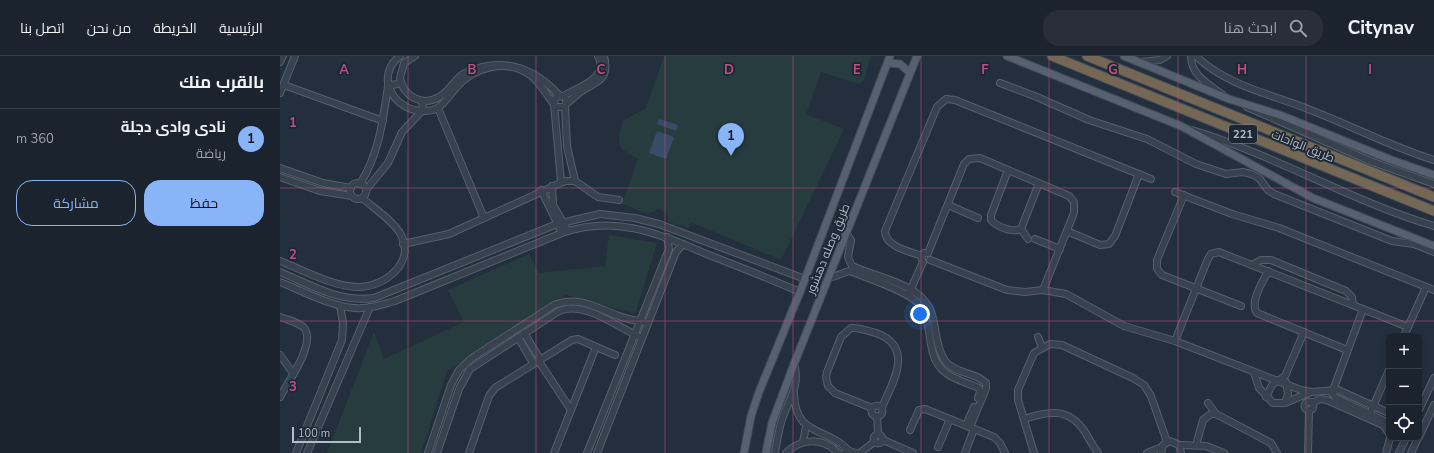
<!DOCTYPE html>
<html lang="ar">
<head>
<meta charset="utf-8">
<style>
  :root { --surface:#1b232e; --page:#282f3a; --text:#f1f3f6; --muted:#a0a4aa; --line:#39404a; --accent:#8ab4f8 }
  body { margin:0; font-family:"Nunito Sans",Cairo,sans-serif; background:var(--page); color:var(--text); direction:rtl }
  .controls { position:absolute; right:12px; bottom:12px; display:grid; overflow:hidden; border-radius:8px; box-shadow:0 2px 6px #0003 }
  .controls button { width:36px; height:36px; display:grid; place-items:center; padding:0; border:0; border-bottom:1px solid var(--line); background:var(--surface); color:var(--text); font:20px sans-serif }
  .scale { position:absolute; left:12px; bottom:10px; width:69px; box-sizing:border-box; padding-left:4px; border:2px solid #b4bcc9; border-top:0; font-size:11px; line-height:14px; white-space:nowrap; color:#b4bcc9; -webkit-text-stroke:3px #1d2633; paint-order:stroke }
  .you { position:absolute; left:640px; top:258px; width:14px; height:14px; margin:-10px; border:3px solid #fff; border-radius:50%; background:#1a73e8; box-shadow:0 0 0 6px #1a73e833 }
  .badge { display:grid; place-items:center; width:26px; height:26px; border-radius:50%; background:var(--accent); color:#111; font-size:13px; font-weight:700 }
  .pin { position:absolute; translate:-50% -33px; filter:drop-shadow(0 1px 2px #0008) }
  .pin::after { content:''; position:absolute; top:21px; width:14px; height:12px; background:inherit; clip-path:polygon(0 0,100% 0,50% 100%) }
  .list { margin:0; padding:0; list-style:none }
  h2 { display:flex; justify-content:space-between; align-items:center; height:52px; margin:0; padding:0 16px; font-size:17px }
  h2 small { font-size:13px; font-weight:400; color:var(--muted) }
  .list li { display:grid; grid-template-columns:26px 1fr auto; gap:12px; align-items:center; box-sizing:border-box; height:60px; padding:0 16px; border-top:1px solid var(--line) }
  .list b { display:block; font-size:15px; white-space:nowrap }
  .list p { margin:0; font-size:13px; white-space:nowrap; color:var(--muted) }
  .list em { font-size:13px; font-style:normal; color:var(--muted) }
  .actions { display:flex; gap:8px; padding:12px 16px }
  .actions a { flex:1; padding:9px 0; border:1px solid var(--accent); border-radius:16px; text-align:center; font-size:14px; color:var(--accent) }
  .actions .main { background:var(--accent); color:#111 }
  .icon { flex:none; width:22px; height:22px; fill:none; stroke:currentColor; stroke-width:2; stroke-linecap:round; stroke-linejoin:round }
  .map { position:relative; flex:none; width:1154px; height:397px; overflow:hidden; direction:ltr }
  header { display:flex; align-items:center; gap:24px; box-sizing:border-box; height:56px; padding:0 20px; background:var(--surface); border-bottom:1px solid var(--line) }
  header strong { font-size:19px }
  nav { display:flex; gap:22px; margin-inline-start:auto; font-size:14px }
  .search { width:280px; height:36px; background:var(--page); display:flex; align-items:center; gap:10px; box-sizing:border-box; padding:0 14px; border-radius:16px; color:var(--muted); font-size:15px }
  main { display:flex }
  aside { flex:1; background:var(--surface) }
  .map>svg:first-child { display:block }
  .green { fill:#263c3f }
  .water { fill:#394c67 }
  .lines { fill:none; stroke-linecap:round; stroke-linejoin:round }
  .minor-casing { stroke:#565f6c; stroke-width:8 }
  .major-casing { stroke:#414a57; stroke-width:9 }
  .highway-casing { stroke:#434c59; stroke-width:11 }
  .minor { stroke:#38414e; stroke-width:6 }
  .major { stroke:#56606e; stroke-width:7 }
  .highway { stroke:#746855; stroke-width:9 }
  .grid { fill:none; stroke:#bd5182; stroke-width:1; stroke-opacity:0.55 }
  .labels { text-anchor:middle; stroke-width:3.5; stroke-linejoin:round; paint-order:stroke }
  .shield { fill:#1d2633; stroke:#878f9c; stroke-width:1 }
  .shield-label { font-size:11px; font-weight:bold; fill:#b4bcc9 }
  .street-label { font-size:12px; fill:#b4bcc9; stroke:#1d2633 }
  .grid-label { font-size:13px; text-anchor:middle; font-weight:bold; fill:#bd5182; stroke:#1d2633; stroke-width:3.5; stroke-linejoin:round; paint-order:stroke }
</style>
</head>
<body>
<header>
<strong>Citynav</strong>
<div class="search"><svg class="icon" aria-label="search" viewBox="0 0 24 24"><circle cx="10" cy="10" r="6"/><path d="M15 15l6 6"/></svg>ابحث هنا</div>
<nav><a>الرئيسية</a><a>الخريطة</a><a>من نحن</a><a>اتصل بنا</a></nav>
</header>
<main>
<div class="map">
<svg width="1154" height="397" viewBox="0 0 1154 397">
  <rect width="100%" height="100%" fill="#242f3e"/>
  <g class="green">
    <path d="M 384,0 L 591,0 L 584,24 L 579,28 L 541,16 L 526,58 L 564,73 L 501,204 L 411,166 L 409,172 L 388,166 L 387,157 L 378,153 L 368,158 L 342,148 L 358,103 C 335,92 337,87 343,65 L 366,52 Z"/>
    <polygon points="329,179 377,187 355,258 286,239 167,315 141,397 47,397 94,276 104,303 184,266 168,234 249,198 259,217 325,210"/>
  </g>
  <g class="water">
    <polygon points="379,63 398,69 396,75 377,68"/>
    <polygon points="377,75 394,81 386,103 369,97"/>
  </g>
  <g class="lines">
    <defs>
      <g id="minor">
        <path d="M 120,0 C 93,21 115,57 146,55 C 161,55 166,43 176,32 C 193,11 227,2 250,19 C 260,26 266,38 273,47"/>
        <path d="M 135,0 L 124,7 L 120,22 C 123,40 142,51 159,41 C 169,36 174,24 183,18 C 221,0 252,10 279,39"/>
        <path d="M 911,0 C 911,20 929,28 943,39"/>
        <path d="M 916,0 C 946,30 995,39 1033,55 C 1074,71 1112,91 1154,104"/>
        <polyline points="0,6 3,0"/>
        <polyline points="860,6 880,4 887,0"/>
        <polyline points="720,27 757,41 809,64 867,83 916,108 946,118 963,116 971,118 979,122 988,134 994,138 1112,185 1134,188 1154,196"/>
        <polyline points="4,29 103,65"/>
        <polyline points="0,37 15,0"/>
        <path d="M 283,40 C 297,32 330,22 318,0"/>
        <polyline points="274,48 281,126"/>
        <path d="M 286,48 L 286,43 L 283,40 L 276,41 L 274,44 L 275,51 L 283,51 C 289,46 295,40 302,35 C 318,25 330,23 324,0"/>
        <polyline points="285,50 287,90 295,125"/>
        <polyline points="967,51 1090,105 1154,128"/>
        <polyline points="158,52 204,162"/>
        <path d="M 912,74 C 995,99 1071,145 1154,170"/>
        <polyline points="0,112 43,127 71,132"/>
        <path d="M 728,114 L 711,159 L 711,164 C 717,171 733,177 741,173 L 759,127"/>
        <polyline points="0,121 40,135 72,140"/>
        <circle cx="78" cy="135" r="8"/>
        <path d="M 80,128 C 99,98 103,64 108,30 L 121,27"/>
        <polyline points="272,130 273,149 288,175"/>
        <polyline points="86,134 108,107 122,76 142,55 143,45"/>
        <polyline points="261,134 282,177"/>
        <polyline points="895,136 952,158 999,172 1154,234"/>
        <polyline points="904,139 877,204 877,213 882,219 961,250"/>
        <polyline points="668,149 698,162"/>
        <polyline points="741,173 748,183"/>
        <polyline points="787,175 820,189 829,188 835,180 859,118"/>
        <path d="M 566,177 L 571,184 L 568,201 L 572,210 C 600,223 645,227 653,262 C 656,276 657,294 666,306 C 676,318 696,316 706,327 L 706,333 L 690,371"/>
        <polyline points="755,183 780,193"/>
        <polyline points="123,188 169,178 285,125 295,125 318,141 339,144"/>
        <polyline points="648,197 684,108 689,103 700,102 789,140 794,146 794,157 763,234"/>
        <path d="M 642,200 C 629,195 605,191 605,175 L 657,51 L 666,43 L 675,44 L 871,123"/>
        <polyline points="650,204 727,234 745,236 763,234 786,238 844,270 895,285 1021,334 1031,336 1058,334 1109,357"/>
        <path d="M 0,205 C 23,214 54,231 78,231 C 105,231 137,206 120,177 C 111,163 95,153 82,142"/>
        <polyline points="972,209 981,204 991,204 1066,235 1072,241 1073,249"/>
        <path d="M 988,215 C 983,226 969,246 977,257 L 1067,294"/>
        <path d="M 0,216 C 31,229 60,247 94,242 L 277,168 L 320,158 L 355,162 L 379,168 L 525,223"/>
        <path d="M 549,221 C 556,222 562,216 570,215 C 587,222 627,235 638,247 C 656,267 643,300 666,317 C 675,324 688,327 699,332 L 700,335 L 698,342"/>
        <path d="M 0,226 C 23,235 57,254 82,252 C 93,252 104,248 115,245 L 282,177 C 336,158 379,178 429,199 C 460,211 490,223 520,236"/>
        <polyline points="630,235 643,206 641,201 644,197"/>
        <polyline points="1083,253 1052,337 1056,342 1109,367"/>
        <path d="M 0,261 C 7,264 20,266 25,273 C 35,289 8,326 0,341"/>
        <polyline points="244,277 260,303"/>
        <polyline points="1124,280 1146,231"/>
        <polyline points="238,281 253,307"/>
        <polyline points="758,281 762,291"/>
        <polyline points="895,285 927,205 931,198 939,196 1128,271"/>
        <polyline points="0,299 13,317"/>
        <polyline points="258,304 291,354"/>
        <polyline points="974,316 979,332 993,347 1005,347 1031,336"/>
        <path d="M 514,337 C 515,382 547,370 569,395"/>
        <polyline points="986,341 992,329 1005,320 1024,276"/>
        <circle cx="1029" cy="350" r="4.5"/>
        <polyline points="928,347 936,358"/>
        <polyline points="1005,347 1008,338 1006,326"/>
        <polyline points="1032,347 1040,343 1047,344 1103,369 1109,377"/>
        <circle cx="597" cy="355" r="5.5"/>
        <path d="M 592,352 L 555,337 L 548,330 L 546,321 L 547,316 L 561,281 L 571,272 C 580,271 587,275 596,277 C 635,291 613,326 602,351"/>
        <polyline points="1092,353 1109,314"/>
        <polyline points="1139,354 1154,322"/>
        <polyline points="597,360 598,378"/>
        <path d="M 744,363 C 768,355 789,351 805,376 C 809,383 813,390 818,397"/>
        <polyline points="686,369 694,351"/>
        <polyline points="630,374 639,354 645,353 714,381 720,387 725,397"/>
        <circle cx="598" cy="383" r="4.5"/>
        <polyline points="1139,381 1154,349"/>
        <polyline points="603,384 633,397"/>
        <polyline points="523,386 526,370"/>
        <polyline points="899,389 926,390 944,397"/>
        <polyline points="916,389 923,364 931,358 936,358 991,387 997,397"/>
        <polyline points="658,391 670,363"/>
        <polyline points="16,397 62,284 63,267 60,250"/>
        <polyline points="27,397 90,251"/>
        <path d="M 148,397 L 171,329 L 179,314 L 192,302 L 274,249 C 298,239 316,252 339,260 C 348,264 358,264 367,267"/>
        <path d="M 157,397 L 179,333 L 190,313 L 279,255 C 305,244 338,272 362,282"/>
        <polyline points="189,397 209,340 215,332 292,284 298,283 335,299"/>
        <polyline points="274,397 316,291"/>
        <polyline points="307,397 389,193 387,181"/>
        <polyline points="317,397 396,196 403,188"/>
        <path d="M 495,397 C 497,384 499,370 504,358 C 511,340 520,328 514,308"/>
        <path d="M 506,397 C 521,382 543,381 558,397"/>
        <polyline points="564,397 569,395 576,397"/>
        <polyline points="580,397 594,386"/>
        <polyline points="685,397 694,373"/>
        <polyline points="754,397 738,344 738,334 754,297 770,288 782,289 853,322 864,329 871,340 887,386"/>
        <polyline points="867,397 882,391"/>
        <polyline points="881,397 883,389 890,385 899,389 901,397"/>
        <polyline points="1028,397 1029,355"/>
        <polyline points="1106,397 1110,382"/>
        <polyline points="1119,397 1126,382"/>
        <polyline points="1131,397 1138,382"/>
      </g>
      <g id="major">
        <polyline points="727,0 901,70 1033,142 1154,190"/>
        <polyline points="844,0 949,43 1000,59 1109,103 1154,119"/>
        <polyline points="609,7 620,8 629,16"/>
        <polyline points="464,397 471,360 479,336 520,236 610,0"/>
        <polyline points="486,397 492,367 514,308 637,0"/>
      </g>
      <g id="highway">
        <polyline points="772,0 1154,155"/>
        <polyline points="807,0 1154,141"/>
      </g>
    </defs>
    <use href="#minor" class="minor-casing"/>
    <use href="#major" class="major-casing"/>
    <use href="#highway" class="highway-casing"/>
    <use href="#minor" class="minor"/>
    <use href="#major" class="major"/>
    <use href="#highway" class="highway"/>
  </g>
  <path class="grid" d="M 128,0 L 128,397M 256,0 L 256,397M 385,0 L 385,397M 513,0 L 513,397M 641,0 L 641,397M 769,0 L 769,397M 898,0 L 898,397M 1026,0 L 1026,397M 0,132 L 1154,132M 0,265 L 1154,265"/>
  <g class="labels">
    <rect class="shield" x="949" y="69" width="28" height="18" rx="3"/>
    <g class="shield-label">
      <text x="963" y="82">221</text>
    </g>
    <g class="street-label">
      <text transform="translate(1023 90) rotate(22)" y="4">طريق الواحات</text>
      <text transform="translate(548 193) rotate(-68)" y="4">طريق وصله دهشور</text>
    </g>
  </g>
  <g class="grid-label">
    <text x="64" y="18">A</text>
    <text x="192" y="18">B</text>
    <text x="321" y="18">C</text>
    <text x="449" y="18">D</text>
    <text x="577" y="18">E</text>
    <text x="705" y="18">F</text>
    <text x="833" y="18">G</text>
    <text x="962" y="18">H</text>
    <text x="1090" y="18">I</text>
    <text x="13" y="71">1</text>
    <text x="13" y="203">2</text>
    <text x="13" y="335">3</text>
  </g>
</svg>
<div class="controls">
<button>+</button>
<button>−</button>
<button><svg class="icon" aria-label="locate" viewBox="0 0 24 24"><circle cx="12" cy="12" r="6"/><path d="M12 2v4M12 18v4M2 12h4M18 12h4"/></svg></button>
</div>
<div class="scale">100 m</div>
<div class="you"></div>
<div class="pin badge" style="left:451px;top:100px">1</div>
</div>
<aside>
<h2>بالقرب منك<small></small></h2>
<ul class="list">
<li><span class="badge">1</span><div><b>نادى وادى دجلة</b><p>رياضة</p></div><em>360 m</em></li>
</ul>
<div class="actions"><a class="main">حفظ</a><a>مشاركة</a></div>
</aside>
</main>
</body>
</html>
